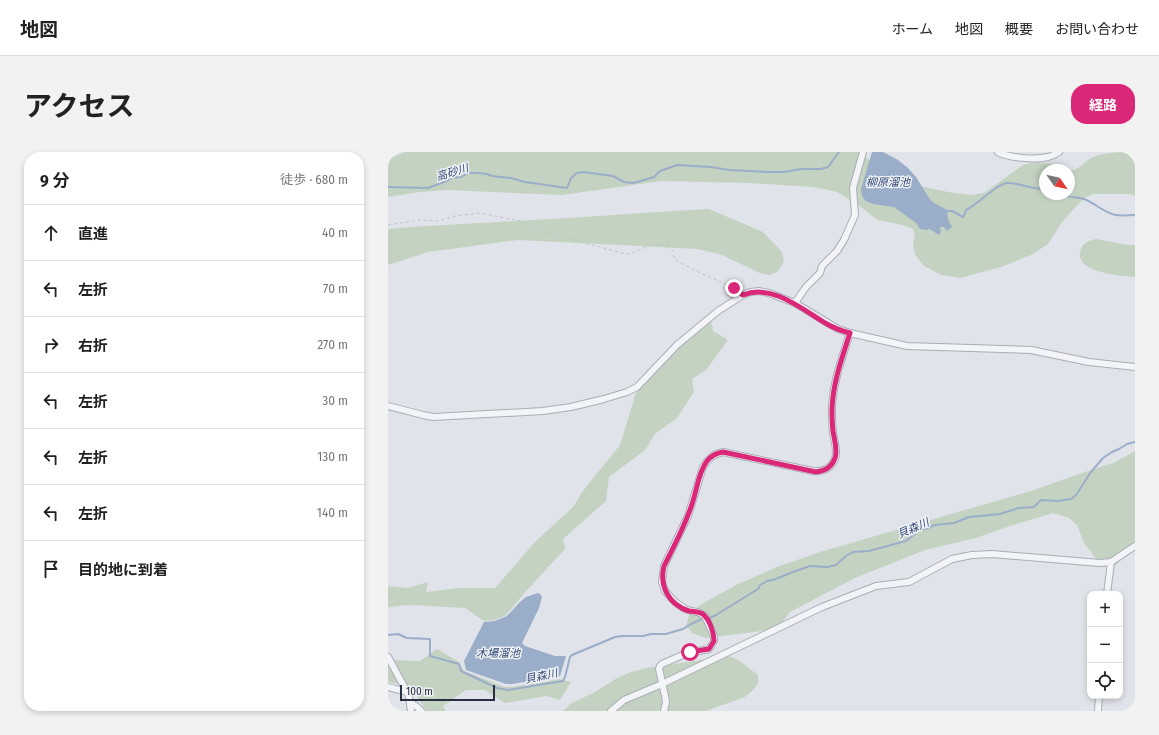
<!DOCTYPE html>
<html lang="ja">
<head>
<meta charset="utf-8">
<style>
  :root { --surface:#fff; --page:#f2f2f2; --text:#222; --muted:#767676; --line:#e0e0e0; --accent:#db2777 }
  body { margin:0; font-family:"Fira Sans Condensed","Noto Sans JP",sans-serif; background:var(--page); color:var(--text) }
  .controls { position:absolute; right:12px; bottom:12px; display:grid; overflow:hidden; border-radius:8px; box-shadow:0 2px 6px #0003 }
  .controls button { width:36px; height:36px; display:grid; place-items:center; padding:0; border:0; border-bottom:1px solid var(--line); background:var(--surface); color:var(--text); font:20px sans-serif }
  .compass { position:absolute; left:651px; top:12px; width:36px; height:36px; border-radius:50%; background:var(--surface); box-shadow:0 2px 6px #0003; rotate:124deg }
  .scale { position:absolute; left:12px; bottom:10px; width:95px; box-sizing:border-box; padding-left:4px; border:2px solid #282f40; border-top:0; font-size:11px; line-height:14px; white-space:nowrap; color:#282f40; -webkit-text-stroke:3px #eff2f6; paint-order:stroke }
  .stop { position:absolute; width:12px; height:12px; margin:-9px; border:3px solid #db2777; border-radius:50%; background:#fff }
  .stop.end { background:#db2777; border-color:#fff; box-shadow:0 1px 4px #0008 }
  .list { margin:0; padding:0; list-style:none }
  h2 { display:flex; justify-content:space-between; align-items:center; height:52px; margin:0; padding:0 16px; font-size:17px }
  h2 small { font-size:13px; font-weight:400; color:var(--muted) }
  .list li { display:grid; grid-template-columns:26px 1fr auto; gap:12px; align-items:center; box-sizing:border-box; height:56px; padding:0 16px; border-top:1px solid var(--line) }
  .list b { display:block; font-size:15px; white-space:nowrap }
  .list em { font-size:13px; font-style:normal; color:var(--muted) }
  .icon { flex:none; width:22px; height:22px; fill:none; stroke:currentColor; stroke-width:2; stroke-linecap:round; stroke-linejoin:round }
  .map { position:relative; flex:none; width:747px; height:559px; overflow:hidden; border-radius:16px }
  header { display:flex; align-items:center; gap:24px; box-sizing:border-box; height:56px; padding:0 20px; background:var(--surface); border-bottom:1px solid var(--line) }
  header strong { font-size:19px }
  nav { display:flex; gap:22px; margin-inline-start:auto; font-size:14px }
  .intro { display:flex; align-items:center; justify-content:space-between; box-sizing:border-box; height:96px; padding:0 24px }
  h1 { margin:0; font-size:28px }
  .button { padding:10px 18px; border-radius:16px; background:var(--accent); color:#fff; font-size:14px; font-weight:700 }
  main { display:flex; gap:24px; padding:0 24px }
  aside { flex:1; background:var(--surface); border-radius:16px; box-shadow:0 2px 6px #0003 }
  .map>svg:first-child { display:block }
  .green { fill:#c4d3c1 }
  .water { fill:#9aadc9 }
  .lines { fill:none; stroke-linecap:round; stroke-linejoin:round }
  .stream { stroke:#9aadc9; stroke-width:2 }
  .minor-casing { stroke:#a9adb6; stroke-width:8 }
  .path { stroke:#bec1c7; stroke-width:1; stroke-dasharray:3 3; stroke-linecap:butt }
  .minor { stroke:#f3f4f7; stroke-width:6 }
  .route { stroke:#db2777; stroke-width:5 }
  .labels { text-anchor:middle; stroke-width:3; stroke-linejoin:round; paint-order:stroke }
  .water-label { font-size:11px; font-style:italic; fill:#324a75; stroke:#eff2f6 }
</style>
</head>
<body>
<header>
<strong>地図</strong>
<nav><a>ホーム</a><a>地図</a><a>概要</a><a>お問い合わせ</a></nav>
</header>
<div class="intro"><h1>アクセス</h1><a class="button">経路</a></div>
<main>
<aside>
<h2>9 分<small>徒歩 · 680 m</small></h2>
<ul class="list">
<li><svg class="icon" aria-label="ahead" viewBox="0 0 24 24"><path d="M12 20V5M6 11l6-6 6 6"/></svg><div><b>直進</b></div><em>40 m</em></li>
<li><svg class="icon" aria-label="left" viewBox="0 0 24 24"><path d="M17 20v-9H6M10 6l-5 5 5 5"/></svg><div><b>左折</b></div><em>70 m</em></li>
<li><svg class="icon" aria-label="right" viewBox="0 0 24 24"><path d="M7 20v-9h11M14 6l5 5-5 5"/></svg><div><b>右折</b></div><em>270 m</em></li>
<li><svg class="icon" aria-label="left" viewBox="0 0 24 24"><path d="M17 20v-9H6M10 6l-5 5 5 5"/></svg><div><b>左折</b></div><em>30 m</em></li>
<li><svg class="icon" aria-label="left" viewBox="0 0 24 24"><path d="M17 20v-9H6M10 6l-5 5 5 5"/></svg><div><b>左折</b></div><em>130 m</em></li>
<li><svg class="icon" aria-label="left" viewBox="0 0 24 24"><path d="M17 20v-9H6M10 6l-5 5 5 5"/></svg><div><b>左折</b></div><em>140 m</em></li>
<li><svg class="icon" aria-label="arrive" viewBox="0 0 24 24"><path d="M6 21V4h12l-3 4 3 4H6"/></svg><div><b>目的地に到着</b></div></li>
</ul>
</aside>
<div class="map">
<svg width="747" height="559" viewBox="0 0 747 559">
  <rect width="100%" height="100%" fill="#e0e3e9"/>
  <g class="green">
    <path d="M 17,0 L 473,0 L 484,11 L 522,32 L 560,40 L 583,43 L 596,41 L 635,13 L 647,10 L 662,12 L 677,18 L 657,18 L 657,42 L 681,42 L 681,19 C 693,17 694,11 703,6 C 716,0 732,0 747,0 L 747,44 L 741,42 L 705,42 L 696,46 L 674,70 L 660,92 L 643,103 L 613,115 L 572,126 L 553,123 L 536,114 L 527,103 L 525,91 L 527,84 L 525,77 L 514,73 L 490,68 L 470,53 L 449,40 L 425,35 L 360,31 L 273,29 L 174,43 L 59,38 L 31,40 L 0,45 L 0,7 Z"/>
    <path d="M 321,57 L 375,80 L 394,100 L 396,110 L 389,120 L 382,123 L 372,121 L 334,103 L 310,97 L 130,88 L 40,100 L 0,113 L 0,77 C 48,73 97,71 145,68 C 204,65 262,60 321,57 Z"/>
    <path d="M 708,87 L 739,93 L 747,93 L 747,125 C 733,124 688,121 692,100 C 694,91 700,89 708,87 Z"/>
    <polygon points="323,168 325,179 340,188 318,218 304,227 306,240 289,266 267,282 257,298 221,325 218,349 175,387 177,397 140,437 118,463 107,468 96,469 77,456 22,453 0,455 0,434 20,436 40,430 38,440 70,436 107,436 147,390 186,354 194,340 232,293 248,241 268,219 295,192"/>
    <polygon points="747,299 747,390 735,403 729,412 725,415 716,413 709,408 696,391 689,373 681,366 665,361 619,375 588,386 537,398 467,426 402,460 393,472 383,478 318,486 304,481 298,473 301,464 312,453 350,432 389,415 432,400 646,338 697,320 725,311"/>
    <polygon points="49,497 71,510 76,519 117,535 124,535 172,527 183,530 172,548 158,544 117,551 97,538 78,538 55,554 58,559 38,559 23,534 0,530 0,508 32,509"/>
    <polygon points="341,504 350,508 370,523 370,531 366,537 357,545 318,559 175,559 182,552 207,540 229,526 243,520 258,516"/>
  </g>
  <g class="water">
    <polygon points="484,0 495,0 510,8 520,16 528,25 541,46 546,51 559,58 560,67 564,75 559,79 556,75 552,75 553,80 552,82 549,82 542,77 539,78 532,77 528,71 506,55 485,52 478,49 474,44 473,37"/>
    <polygon points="150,441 152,442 154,445 151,456 134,491 137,494 167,504 178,504 172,524 124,532 118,532 78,518 76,509 96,470 107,469 119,464 132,450 138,445"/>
  </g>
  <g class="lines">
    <g class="stream">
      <polyline points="0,35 40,36 59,29 63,26 73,25 80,21 89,21 99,22 104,24 123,26 137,30 179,36 183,26 189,21 195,20 225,24 236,30 245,31 256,28 266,25 272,19 289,13 323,15 341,18 380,20 396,20 413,17 433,17 440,15 451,0"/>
      <path d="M 674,42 C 681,46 689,45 696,47 C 707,51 716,61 728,63 C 734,64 741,63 747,63"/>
      <path d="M 558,59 L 564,59 L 575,65 L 576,64 L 578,58 C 591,52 609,31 620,31 C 633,31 644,38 657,37"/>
      <polyline points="322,466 328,463 370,437 372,433 379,429 385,428 405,420 422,414 439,415 448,413 458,404 465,400 481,399 518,389 532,378 540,376 547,373 566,371 581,365 612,362 631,356 646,355 653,348 670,349 683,347 688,343 703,320 715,306 724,300 731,297 739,292 747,290"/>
      <polyline points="0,483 10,482 19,486 42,487 42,504 71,512 73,519 109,536 120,538 175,529 177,525 182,505 184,503 227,485 234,484 255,484 263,482 278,482 295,477 303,472 314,467"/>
    </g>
    <defs>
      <g id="minor">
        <path d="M 610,0 C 621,6 647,8 660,5 C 664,4 668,2 671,0"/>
        <polyline points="407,151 418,135 432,121 434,114 449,99 456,88 467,63 465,36 475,0"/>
        <polyline points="0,254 35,263 45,265 155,259 183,255 216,247 239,240 249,235 289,193 330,159 355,143 362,140 371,139 381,141 407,151 450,177 462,181 519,194 643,198 701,210 747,215"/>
        <polyline points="719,442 723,410"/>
        <polyline points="0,505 19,540 21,545 23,559"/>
        <polyline points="0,535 19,540"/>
        <polyline points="23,551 28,554 33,559"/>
        <polyline points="223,559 236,548 274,532 434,455 488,434 521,430 564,407 584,403 604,402 712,411 723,410 747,394"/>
        <path d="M 276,559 L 278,550 L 277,544 L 271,517 L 272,514 L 274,512 L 297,502 L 321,497 L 326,489 L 326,484 L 317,464 L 310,460 L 303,459 L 297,457 L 287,450 L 277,439 L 274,430 L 276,414 L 300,364 L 315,315 C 320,307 325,302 335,300 L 425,319 C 434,320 443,317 447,307 C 450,299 446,288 445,280 C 444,272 444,264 444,256 C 445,230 454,206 462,181"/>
        <polyline points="710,559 711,544"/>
      </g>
    </defs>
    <use href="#minor" class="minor-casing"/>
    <path class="path" d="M 0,73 L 31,68 L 50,69 L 67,64 L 92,61 L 132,69 L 159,81 L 238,102 C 245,102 249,98 256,96 C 263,92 278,90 284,98 C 285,100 286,104 286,107 L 306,118 L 346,136 L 350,139"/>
    <use href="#minor" class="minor"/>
  </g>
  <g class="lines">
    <path class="route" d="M 302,500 L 321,497 L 326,489 C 326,481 322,469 316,463 C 312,459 306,460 301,459 C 281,453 271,434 276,414 C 286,394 297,374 304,352 C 309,338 310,321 319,309 C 323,304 329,301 335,300 L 428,320 C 437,319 444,315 447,306 C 450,298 446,287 445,279 C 444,271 444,264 444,257 C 445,230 454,206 462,181 C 454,179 446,176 439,172 C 415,158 384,131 355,143 L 346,136"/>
  </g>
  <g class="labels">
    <g class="water-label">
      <text transform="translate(64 20) rotate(-17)" y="4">高砂川</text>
      <text x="500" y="34">柳原溜池</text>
      <text transform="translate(525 376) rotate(-24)" y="4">貝森川</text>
      <text x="110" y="505">木場溜池</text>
      <text transform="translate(153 524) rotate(-12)" y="4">貝森川</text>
    </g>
  </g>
</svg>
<div class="controls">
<button>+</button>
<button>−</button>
<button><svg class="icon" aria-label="locate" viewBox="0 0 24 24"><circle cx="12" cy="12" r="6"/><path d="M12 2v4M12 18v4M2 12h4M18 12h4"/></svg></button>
</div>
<svg class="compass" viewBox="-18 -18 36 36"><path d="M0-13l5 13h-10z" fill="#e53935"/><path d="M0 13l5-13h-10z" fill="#767676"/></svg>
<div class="scale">100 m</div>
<div class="stop" style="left:302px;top:500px"></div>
<div class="stop end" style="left:346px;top:136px"></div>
</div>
</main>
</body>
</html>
